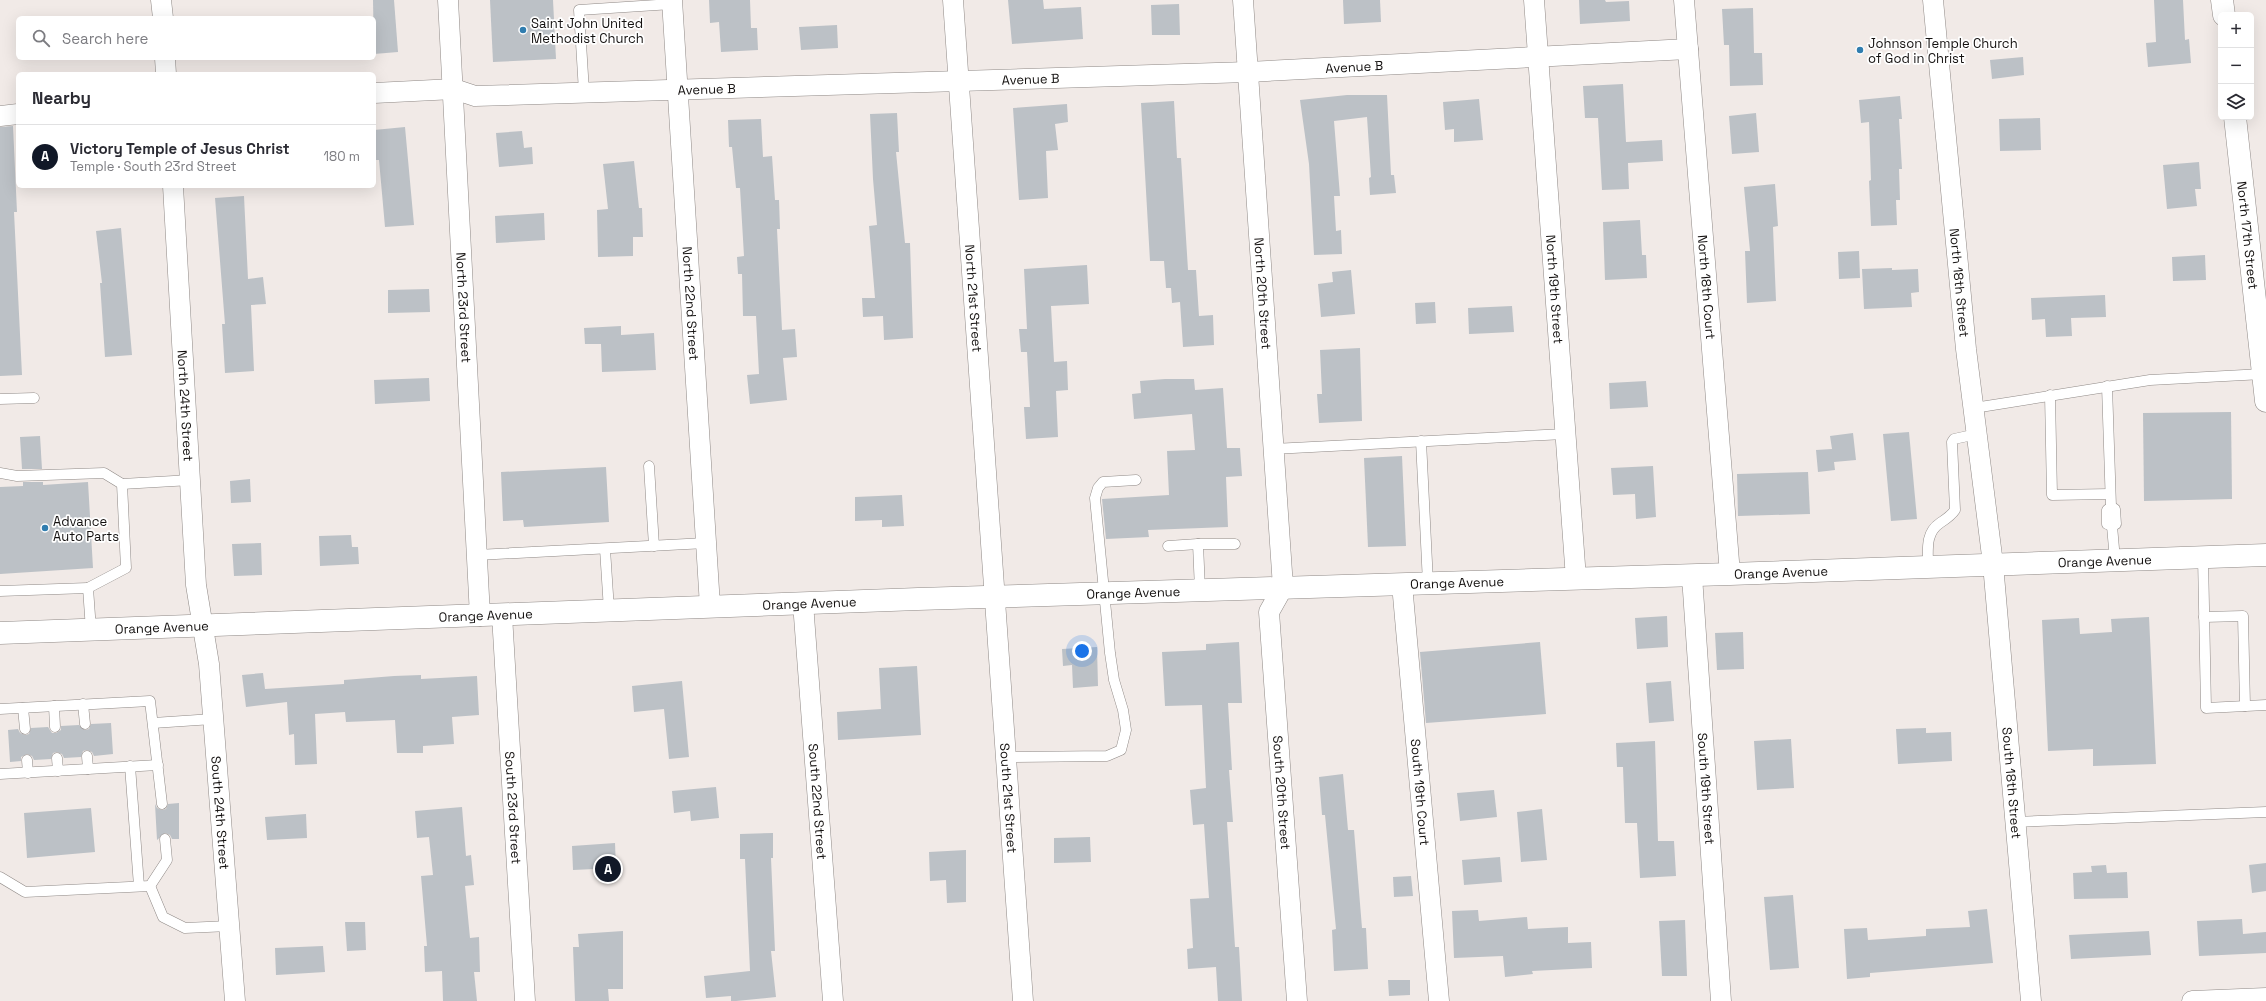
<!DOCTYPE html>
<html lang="en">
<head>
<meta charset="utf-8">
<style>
  :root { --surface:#fff; --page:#f7f7f7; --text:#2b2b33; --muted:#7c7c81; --line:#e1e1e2; --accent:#111827 }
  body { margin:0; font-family:"Space Grotesk",sans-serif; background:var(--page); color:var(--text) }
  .controls { position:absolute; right:12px; top:12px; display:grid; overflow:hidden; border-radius:6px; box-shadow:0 4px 16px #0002 }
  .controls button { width:36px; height:36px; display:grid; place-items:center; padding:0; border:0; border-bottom:1px solid var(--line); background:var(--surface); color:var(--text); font:20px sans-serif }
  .you { position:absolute; left:1082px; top:651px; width:14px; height:14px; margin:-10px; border:3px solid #fff; border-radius:50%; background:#1a73e8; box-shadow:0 0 0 6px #1a73e833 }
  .badge { display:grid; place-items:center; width:26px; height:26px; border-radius:50%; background:var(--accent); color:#fff; font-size:13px; font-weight:700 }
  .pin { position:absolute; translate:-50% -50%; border:2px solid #fff; box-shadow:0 1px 4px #0006 }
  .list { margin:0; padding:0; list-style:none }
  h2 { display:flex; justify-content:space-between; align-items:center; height:52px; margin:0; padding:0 16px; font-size:17px }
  h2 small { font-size:13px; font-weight:400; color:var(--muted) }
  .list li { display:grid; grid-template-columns:26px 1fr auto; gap:12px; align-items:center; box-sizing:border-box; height:64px; padding:0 16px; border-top:1px solid var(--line) }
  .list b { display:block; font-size:15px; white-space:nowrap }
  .list p { margin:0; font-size:13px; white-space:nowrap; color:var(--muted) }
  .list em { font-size:13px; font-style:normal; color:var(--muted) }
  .icon { flex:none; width:22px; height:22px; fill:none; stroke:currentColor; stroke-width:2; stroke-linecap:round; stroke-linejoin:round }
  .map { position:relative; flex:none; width:2266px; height:1001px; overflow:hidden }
  .search { position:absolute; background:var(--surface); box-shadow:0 4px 16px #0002; left:16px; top:16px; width:360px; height:44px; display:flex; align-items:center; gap:10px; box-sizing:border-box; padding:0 14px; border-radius:6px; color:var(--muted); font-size:15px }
  .panel { position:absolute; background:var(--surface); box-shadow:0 4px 16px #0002; left:16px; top:72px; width:360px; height:116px; border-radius:6px }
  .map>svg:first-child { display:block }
  .building { fill:#bcc1c6 }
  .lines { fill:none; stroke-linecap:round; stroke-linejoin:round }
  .lane-casing { stroke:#8f8986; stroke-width:11 }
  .street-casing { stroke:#8f8986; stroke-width:21 }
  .secondary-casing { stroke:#8f8986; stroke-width:23 }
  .lane { stroke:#fff; stroke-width:10 }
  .street { stroke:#fff; stroke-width:20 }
  .secondary { stroke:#fff; stroke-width:22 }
  .poi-dot { fill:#307daf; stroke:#fff; stroke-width:1.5 }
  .labels { text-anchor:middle; stroke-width:3.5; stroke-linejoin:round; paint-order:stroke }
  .poi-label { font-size:13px; fill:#13100f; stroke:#fff; text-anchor:start }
  .street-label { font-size:13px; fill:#13100f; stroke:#fff }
</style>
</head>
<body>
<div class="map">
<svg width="2266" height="1001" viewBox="0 0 2266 1001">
  <rect width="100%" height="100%" fill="#f1eae7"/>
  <g class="building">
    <polygon points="373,0 394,0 398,52 374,54"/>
    <polygon points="490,0 553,0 556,59 493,62"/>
    <polygon points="709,0 750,0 751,28 757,28 758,50 721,52 719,22 710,23"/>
    <polygon points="1008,0 1043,0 1044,9 1081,7 1083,39 1012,44"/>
    <polygon points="1343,0 1380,0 1381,22 1344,24"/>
    <polygon points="1579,0 1605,0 1606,2 1629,1 1630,21 1580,24"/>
    <polygon points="2154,0 2183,0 2185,40 2189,39 2191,63 2148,67 2146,43 2156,42"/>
    <polygon points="1179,4 1180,35 1152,35 1151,5"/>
    <polygon points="1753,8 1754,53 1762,53 1763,85 1730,86 1729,45 1724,45 1722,9"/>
    <polygon points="837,25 838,48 801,50 799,27"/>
    <polygon points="2023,57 2024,75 1992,79 1990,60"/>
    <polygon points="1623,84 1626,142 1662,140 1663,161 1628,163 1629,189 1602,190 1598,118 1585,118 1583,86"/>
    <polygon points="1347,95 1387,95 1391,175 1394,175 1396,193 1370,195 1369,178 1371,177 1367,117 1334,121 1340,196 1334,196 1336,231 1341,230 1342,254 1314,255 1309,164 1300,100"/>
    <polygon points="1900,96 1902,119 1899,119 1902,169 1899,169 1900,200 1896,200 1897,225 1871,226 1869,181 1871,180 1869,122 1861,123 1859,100"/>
    <polygon points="1479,99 1483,140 1454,142 1454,129 1445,130 1443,102"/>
    <polygon points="1174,101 1177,158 1181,158 1188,270 1196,270 1199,316 1213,315 1214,345 1183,347 1180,302 1172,303 1171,288 1166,288 1164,261 1150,261 1141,103"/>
    <polygon points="1067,104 1068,122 1055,124 1058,150 1046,151 1048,198 1019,200 1013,108"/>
    <polygon points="897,113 899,152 896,152 905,243 910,243 913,338 884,340 883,316 863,317 862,298 875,298 869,226 877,225 873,179 870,114"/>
    <polygon points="1756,113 1759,152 1732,154 1729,116"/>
    <polygon points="2040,118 2041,150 2000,151 1999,119"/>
    <polygon points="761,119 763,157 772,156 775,200 779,200 780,229 777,229 782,330 795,329 797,357 783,358 787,400 750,404 747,375 759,374 756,316 743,316 742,274 738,274 737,257 744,256 740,188 736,188 732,147 729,147 728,120"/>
    <polygon points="13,126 17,212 14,212 22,375 0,376 0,127"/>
    <polygon points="405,127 414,225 385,227 379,160 374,160 374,130"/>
    <polygon points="522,131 524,148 532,147 533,164 499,167 496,133"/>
    <polygon points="634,161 639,208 642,208 643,237 633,237 633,256 598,257 597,210 608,209 603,164"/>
    <polygon points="2199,162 2201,189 2195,189 2197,206 2167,209 2163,165"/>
    <polygon points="1775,184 1778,226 1773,227 1776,301 1747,303 1745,251 1750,251 1744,187"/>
    <polygon points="244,196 248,279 263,277 266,304 251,305 254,371 225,373 222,324 225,324 215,198"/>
    <polygon points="544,213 545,240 496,243 495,216"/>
    <polygon points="1640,220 1642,255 1646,255 1647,278 1605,280 1603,222"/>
    <polygon points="121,228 132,355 105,357 100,283 102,283 96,231"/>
    <polygon points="1859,251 1860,278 1839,279 1838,252"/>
    <polygon points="2205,255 2206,280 2173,281 2172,257"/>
    <polygon points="1087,265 1089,304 1051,306 1054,362 1067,361 1068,390 1056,391 1058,437 1026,439 1024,407 1030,407 1027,352 1021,352 1019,329 1027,329 1024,269"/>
    <polygon points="1892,268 1892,270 1918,269 1919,292 1911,293 1912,307 1864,309 1862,269"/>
    <polygon points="1351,270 1355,314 1321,317 1318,284 1333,282 1332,272"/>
    <polygon points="429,289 430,312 388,313 388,290"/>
    <polygon points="2105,295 2106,317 2071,318 2072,336 2046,337 2045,319 2032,320 2031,298"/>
    <polygon points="1435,302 1436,323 1416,324 1415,303"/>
    <polygon points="1512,306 1514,332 1469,334 1468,308"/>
    <polygon points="621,326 621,335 654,333 656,370 602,372 601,344 585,344 584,328"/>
    <polygon points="1360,348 1362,421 1319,423 1317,394 1322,394 1320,350"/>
    <polygon points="429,378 430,401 375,404 374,380"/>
    <polygon points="1165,379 1194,379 1195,390 1223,388 1227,448 1240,448 1242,476 1226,477 1228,527 1148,530 1149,537 1106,539 1102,499 1169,495 1167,451 1195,450 1192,414 1134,419 1132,394 1141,393 1140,381"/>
    <polygon points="1646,381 1648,407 1610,409 1609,383"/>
    <polygon points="2231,412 2232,499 2144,501 2143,413"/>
    <polygon points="1909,432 1917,519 1891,521 1883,434"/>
    <polygon points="1853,433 1856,460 1834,462 1835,470 1818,472 1816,450 1832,449 1830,436"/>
    <polygon points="40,436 42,469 22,469 20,437"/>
    <polygon points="1402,456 1406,546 1368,547 1364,458"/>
    <polygon points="1653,466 1656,517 1636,519 1635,494 1613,495 1611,468"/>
    <polygon points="606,467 609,522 524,527 523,520 503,521 501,472"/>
    <polygon points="1808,472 1810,514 1738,516 1737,474"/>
    <polygon points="250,479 251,502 231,503 230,481"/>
    <polygon points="23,482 43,482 43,485 88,482 93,568 0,574 0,487 23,486"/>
    <polygon points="902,495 904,526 882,527 882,520 855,521 855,497"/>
    <polygon points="351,535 352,547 358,547 359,564 320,566 319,536"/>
    <polygon points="261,543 262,575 234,576 232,544"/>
    <polygon points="1667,616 1668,647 1637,649 1635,618"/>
    <polygon points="2149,617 2156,764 2093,766 2093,749 2048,751 2042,620 2079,618 2080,634 2112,632 2111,619"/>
    <polygon points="1743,632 1744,669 1717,670 1715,633"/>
    <polygon points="1239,642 1242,703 1228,703 1232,770 1229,770 1233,822 1227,822 1235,947 1239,947 1242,1001 1218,1001 1216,967 1188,969 1187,949 1193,948 1190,899 1209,898 1204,824 1193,825 1190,790 1206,788 1202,705 1165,706 1162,652 1206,650 1206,644"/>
    <polygon points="1540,642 1546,714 1426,723 1420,652"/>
    <polygon points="1097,647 1098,686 1073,688 1072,665 1063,666 1062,649"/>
    <polygon points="917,666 921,735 838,740 837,712 881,709 879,668"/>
    <polygon points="263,673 265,689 344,684 344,680 394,676 421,675 421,679 477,676 479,715 452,717 454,744 423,746 423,753 397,753 395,720 346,722 345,712 315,714 317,764 295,765 294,734 289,735 287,702 246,707 242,675"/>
    <polygon points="682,681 689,757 669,759 664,709 634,712 632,686"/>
    <polygon points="1671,681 1674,721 1649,723 1646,683"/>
    <polygon points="111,723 113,754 94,756 92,752 87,750 83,751 81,757 64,758 62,754 57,752 53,753 51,759 34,760 32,756 27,754 21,757 21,761 10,762 8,730 18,729 20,733 25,735 29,734 31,728 48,727 52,733 56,733 61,730 61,726 79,725 85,730 89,729 91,724"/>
    <polygon points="1926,728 1926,733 1951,732 1952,761 1898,764 1896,729"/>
    <polygon points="1791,739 1794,788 1757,790 1754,741"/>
    <polygon points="1655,741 1658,841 1674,841 1676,876 1640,878 1637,823 1625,823 1623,767 1617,767 1616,743"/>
    <polygon points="1343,774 1348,830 1354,830 1362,928 1366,928 1368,969 1334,971 1332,930 1336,929 1325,815 1322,815 1319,777"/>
    <polygon points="716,787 719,818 691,821 690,811 674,813 672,791"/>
    <polygon points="1494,790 1497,817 1460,821 1457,793"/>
    <polygon points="179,803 179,839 172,839 170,835 165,833 157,840 155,804 157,808 162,810 166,809 168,804"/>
    <polygon points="462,807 466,856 471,855 474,885 465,886 470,938 479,937 480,972 474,972 477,1001 443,1001 442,971 425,972 424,946 427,946 421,876 433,875 429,837 417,838 415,811"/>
    <polygon points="91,808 95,852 27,858 24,813"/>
    <polygon points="1542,809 1547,860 1521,862 1517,812"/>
    <polygon points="306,814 307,838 267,840 265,817"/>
    <polygon points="773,833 773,858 771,858 775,951 771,951 776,997 736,1001 731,1001 731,996 706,998 704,976 750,971 745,859 740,859 740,834"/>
    <polygon points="1090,837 1091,862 1054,863 1054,838"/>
    <polygon points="615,843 616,868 573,870 572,846"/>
    <polygon points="966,850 966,902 947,903 946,880 930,881 929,852"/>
    <polygon points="1500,857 1502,882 1464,885 1462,860"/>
    <polygon points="2266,863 2266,891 2252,893 2249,865"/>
    <polygon points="2106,865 2107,873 2127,872 2128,898 2074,899 2073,873 2092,872 2091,866"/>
    <polygon points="1411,876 1413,896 1394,897 1393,877"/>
    <polygon points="1793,895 1799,968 1770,970 1764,897"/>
    <polygon points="1987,909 1993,963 1870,973 1870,977 1847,979 1844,929 1867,928 1868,940 1926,936 1926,929 1970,927 1968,911"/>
    <polygon points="1478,910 1479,921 1527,917 1528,929 1568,927 1568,943 1591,942 1592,968 1532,971 1533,974 1505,977 1503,956 1454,958 1452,911"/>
    <polygon points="2242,919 2243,934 2266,932 2266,953 2199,956 2197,921"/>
    <polygon points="1685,920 1687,976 1662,976 1659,921"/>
    <polygon points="345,922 365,922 366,950 347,951"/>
    <polygon points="623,931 623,989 608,989 609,1001 575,1001 573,947 579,947 578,934"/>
    <polygon points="2149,931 2151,955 2071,959 2069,935"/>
    <polygon points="323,946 325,972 276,975 275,948"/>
    <polygon points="1388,980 1410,980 1410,995 1389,996"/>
  </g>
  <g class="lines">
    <defs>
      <g id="lane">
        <polyline points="584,92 579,10 672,4"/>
        <polyline points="2107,386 2111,507"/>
        <polyline points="2050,395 2052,495 2110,494"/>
        <polyline points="0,399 34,398"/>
        <polyline points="1974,408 2150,380 2263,374"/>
        <polyline points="1421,441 1428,583"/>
        <polyline points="1273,449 1565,434"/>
        <polyline points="649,466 654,546"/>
        <polyline points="0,473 17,476 104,473 122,484 191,480"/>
        <polyline points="2111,507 2107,510 2107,524 2112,526"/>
        <polyline points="2111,507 2115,509 2116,524 2112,526"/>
        <polyline points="2112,526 2115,560"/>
        <polyline points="1168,546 1198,544"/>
        <polyline points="605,549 609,610"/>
        <polyline points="477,555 706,543"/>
        <polyline points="2203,557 2206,708 2266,705"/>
        <path d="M 1928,567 C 1928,550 1925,533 1940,523 C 1946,519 1951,516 1955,510 L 1952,442 L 1954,439 L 1977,434"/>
        <polyline points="1200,590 1198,544 1235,544"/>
        <polyline points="0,591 88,588"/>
        <polyline points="2204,617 2243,616 2245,706"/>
        <polyline points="91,630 88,588 126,568 122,484"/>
        <polyline points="83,704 85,724"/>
        <polyline points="54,706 55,727"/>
        <polyline points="23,708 25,729"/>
        <polyline points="0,709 150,701 162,804"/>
        <polyline points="153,723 213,719"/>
        <polyline points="87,756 88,769"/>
        <polyline points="1006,757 1107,756 1121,750 1126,730 1123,710 1114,680 1110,653 1095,498 1098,488 1103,482 1136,480"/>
        <polyline points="57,758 58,771"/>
        <polyline points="27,760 28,773"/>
        <polyline points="130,766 139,886"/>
        <polyline points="0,774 158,765"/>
        <polyline points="2015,822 2266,812"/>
        <polyline points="0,877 25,892 150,886"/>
        <polyline points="150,886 163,917 185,928 229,926"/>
        <polyline points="150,886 167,860 165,839"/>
      </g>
      <g id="street">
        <polyline points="161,0 163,18"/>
        <path id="s1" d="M 448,0 L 480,616"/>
        <path id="s2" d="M 672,0 L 710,606"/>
        <path id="s3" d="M 953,0 L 1023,1001"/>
        <path id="s4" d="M 1243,0 L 1283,587 L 1269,612 L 1297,1001"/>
        <path id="s5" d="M 1534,0 L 1576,579"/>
        <path id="s6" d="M 1684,0 L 1730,574"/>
        <path id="s7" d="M 1933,0 L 1966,349 L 1993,564 L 2031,1001"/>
        <polyline points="165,58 166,74"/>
        <path id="s8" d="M 374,93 L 454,89 L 475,96 L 1248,72 L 1688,49"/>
        <polyline points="0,116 18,114"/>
        <path id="s9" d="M 173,186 L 196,585 L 209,664 L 235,1001"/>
        <path id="s10" d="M 1692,576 L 1721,1001"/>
        <path id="s11" d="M 1402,584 L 1439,1001"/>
        <path id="s12" d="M 803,603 L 833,1001"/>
        <path id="s13" d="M 502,615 L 525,1001"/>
        <polyline points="2192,1001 2266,998"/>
      </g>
      <g id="secondary">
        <polyline points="2222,0 2224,15"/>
        <path id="s14" d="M 2235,117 L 2266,401"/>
        <path id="s15" d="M 0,633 L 918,599 L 1730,574 L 2266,555"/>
      </g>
    </defs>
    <use href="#lane" class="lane-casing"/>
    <use href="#street" class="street-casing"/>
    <use href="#secondary" class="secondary-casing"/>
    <use href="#lane" class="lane"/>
    <use href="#street" class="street"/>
    <use href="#secondary" class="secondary"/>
  </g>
  <g class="poi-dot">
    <circle cx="523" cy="30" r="4"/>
    <circle cx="1860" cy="50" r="4"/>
    <circle cx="45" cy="528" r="4"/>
  </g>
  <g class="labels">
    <g class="poi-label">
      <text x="531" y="28">Saint John United<tspan x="531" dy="15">Methodist Church</tspan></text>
      <text x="1868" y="48">Johnson Temple Church<tspan x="1868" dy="15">of God in Christ</tspan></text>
      <text x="53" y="526">Advance<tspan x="53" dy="15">Auto Parts</tspan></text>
    </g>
    <g class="street-label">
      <text dy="5" stroke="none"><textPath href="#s8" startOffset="982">Avenue B</textPath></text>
      <text dy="5" stroke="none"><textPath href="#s8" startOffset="658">Avenue B</textPath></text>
      <text dy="5" stroke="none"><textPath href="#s8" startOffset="334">Avenue B</textPath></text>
      <text dy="5" stroke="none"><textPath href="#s14" startOffset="119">North 17th Street</textPath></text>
      <text dy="5" stroke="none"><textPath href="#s7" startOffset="284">North 18th Street</textPath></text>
      <text dy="5" stroke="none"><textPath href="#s6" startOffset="288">North 18th Court</textPath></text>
      <text dy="5" stroke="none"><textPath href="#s5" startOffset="290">North 19th Street</textPath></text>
      <text dy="5" stroke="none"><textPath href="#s4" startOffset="294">North 20th Street</textPath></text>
      <text dy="5" stroke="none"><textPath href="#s3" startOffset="299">North 21st Street</textPath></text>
      <text dy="5" stroke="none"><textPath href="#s2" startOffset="304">North 22nd Street</textPath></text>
      <text dy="5" stroke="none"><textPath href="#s1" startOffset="308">North 23rd Street</textPath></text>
      <text dy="5" stroke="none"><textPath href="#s9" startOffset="220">North 24th Street</textPath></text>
      <text dy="5" stroke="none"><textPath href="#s15" startOffset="2106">Orange Avenue</textPath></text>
      <text dy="5" stroke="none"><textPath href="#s15" startOffset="1782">Orange Avenue</textPath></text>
      <text dy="5" stroke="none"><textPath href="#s15" startOffset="1458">Orange Avenue</textPath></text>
      <text dy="5" stroke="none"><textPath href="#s15" startOffset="1134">Orange Avenue</textPath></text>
      <text dy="5" stroke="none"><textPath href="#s15" startOffset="810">Orange Avenue</textPath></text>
      <text dy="5" stroke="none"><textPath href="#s15" startOffset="486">Orange Avenue</textPath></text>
      <text dy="5" stroke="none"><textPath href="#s15" startOffset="162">Orange Avenue</textPath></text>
      <text dy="5" stroke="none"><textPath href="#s7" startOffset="787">South 18th Street</textPath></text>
      <text dy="5" stroke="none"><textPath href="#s10" startOffset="213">South 19th Street</textPath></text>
      <text dy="5" stroke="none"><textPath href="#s4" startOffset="798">South 20th Street</textPath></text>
      <text dy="5" stroke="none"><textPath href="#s11" startOffset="209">South 19th Court</textPath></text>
      <text dy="5" stroke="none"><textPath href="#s3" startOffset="800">South 21st Street</textPath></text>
      <text dy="5" stroke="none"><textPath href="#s12" startOffset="199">South 22nd Street</textPath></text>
      <text dy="5" stroke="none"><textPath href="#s13" startOffset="193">South 23rd Street</textPath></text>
      <text dy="5" stroke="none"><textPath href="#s9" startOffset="629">South 24th Street</textPath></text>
    </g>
  </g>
</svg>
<div class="controls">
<button>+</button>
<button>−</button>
<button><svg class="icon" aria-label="layers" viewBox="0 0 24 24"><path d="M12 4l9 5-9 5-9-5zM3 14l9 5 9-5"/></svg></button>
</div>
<div class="you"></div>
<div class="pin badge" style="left:608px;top:869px">A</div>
<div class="search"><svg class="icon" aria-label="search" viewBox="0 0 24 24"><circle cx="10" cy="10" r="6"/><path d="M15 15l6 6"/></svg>Search here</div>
<section class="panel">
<h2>Nearby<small></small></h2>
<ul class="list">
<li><span class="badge">A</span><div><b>Victory Temple of Jesus Christ</b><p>Temple · South 23rd Street</p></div><em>180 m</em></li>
</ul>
</section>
</div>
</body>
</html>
